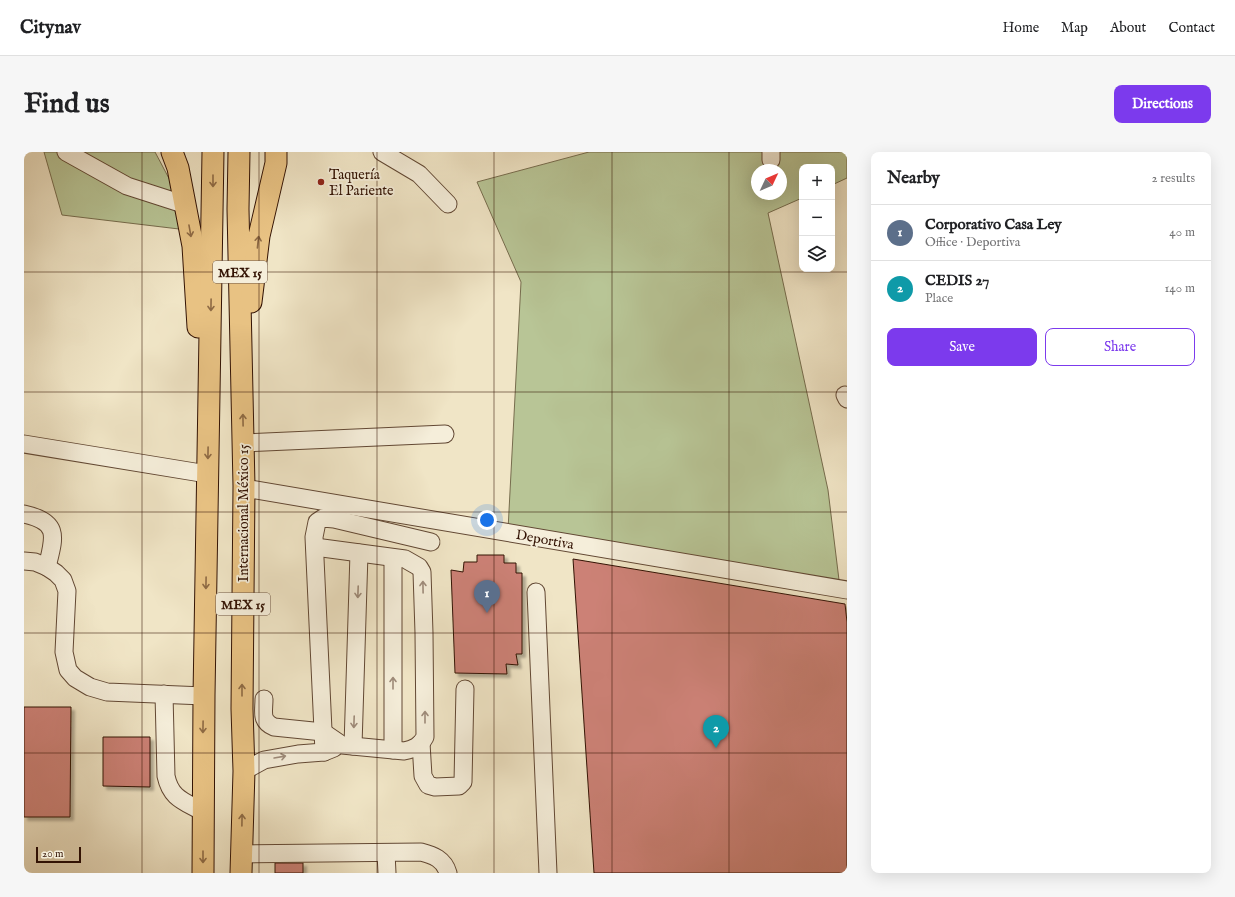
<!DOCTYPE html>
<html lang="en">
<head>
<meta charset="utf-8">
<style>
  :root { --surface:#fff; --page:#f6f6f6; --text:#202124; --muted:#757577; --line:#e0e0e0; --accent:#7c3aed }
  body { margin:0; font-family:"IM FELL English",serif; background:var(--page); color:var(--text) }
  .controls { position:absolute; right:12px; top:12px; display:grid; overflow:hidden; border-radius:8px; box-shadow:0 4px 16px #0002 }
  .controls button { width:36px; height:36px; display:grid; place-items:center; padding:0; border:0; border-bottom:1px solid var(--line); background:var(--surface); color:var(--text); font:20px sans-serif }
  .compass { position:absolute; left:727px; top:12px; width:36px; height:36px; border-radius:50%; background:var(--surface); box-shadow:0 4px 16px #0002; rotate:46deg }
  .scale { position:absolute; left:12px; bottom:10px; width:45px; box-sizing:border-box; padding-left:4px; border:2px solid #331304; border-top:0; font-size:11px; line-height:14px; white-space:nowrap; color:#331304; -webkit-text-stroke:3px #f5eeda; paint-order:stroke }
  .you { position:absolute; left:463px; top:368px; width:14px; height:14px; margin:-10px; border:3px solid #fff; border-radius:50%; background:#1a73e8; box-shadow:0 0 0 6px #1a73e833 }
  .badge { display:grid; place-items:center; width:26px; height:26px; border-radius:50%; background:var(--accent); color:#fff; font-size:13px; font-weight:700 }
  .pin { position:absolute; translate:-50% -33px; filter:drop-shadow(0 1px 2px #0008) }
  .pin::after { content:''; position:absolute; top:21px; width:14px; height:12px; background:inherit; clip-path:polygon(0 0,100% 0,50% 100%) }
  .list { margin:0; padding:0; list-style:none }
  h2 { display:flex; justify-content:space-between; align-items:center; height:52px; margin:0; padding:0 16px; font-size:17px }
  h2 small { font-size:13px; font-weight:400; color:var(--muted) }
  .list li { display:grid; grid-template-columns:26px 1fr auto; gap:12px; align-items:center; box-sizing:border-box; height:56px; padding:0 16px; border-top:1px solid var(--line) }
  .list b { display:block; font-size:15px; white-space:nowrap }
  .list p { margin:0; font-size:13px; white-space:nowrap; color:var(--muted) }
  .list em { font-size:13px; font-style:normal; color:var(--muted) }
  .actions { display:flex; gap:8px; padding:12px 16px }
  .actions a { flex:1; padding:9px 0; border:1px solid var(--accent); border-radius:8px; text-align:center; font-size:14px; color:var(--accent) }
  .actions .main { background:var(--accent); color:#fff }
  .icon { flex:none; width:22px; height:22px; fill:none; stroke:currentColor; stroke-width:2; stroke-linecap:round; stroke-linejoin:round }
  .map { position:relative; flex:none; width:823px; height:721px; overflow:hidden; border-radius:8px }
  header { display:flex; align-items:center; gap:24px; box-sizing:border-box; height:56px; padding:0 20px; background:var(--surface); border-bottom:1px solid var(--line) }
  header strong { font-size:19px }
  nav { display:flex; gap:22px; margin-inline-start:auto; font-size:14px }
  .intro { display:flex; align-items:center; justify-content:space-between; box-sizing:border-box; height:96px; padding:0 24px }
  h1 { margin:0; font-size:28px }
  .button { padding:10px 18px; border-radius:8px; background:var(--accent); color:#fff; font-size:14px; font-weight:700 }
  main { display:flex; gap:24px; padding:0 24px }
  aside { flex:1; background:var(--surface); border-radius:8px; box-shadow:0 4px 16px #0002 }
  .map>svg:first-child { display:block }
  .green { fill:#b8c596; stroke:#766c4d; fill-rule:evenodd }
  .building { fill:#cc8176; stroke:#331304; filter:url(#shadow) }
  .lines { fill:none; stroke-linecap:round; stroke-linejoin:round }
  .minor-casing { stroke:#624834; stroke-width:19 }
  .major-casing { stroke:#331304; stroke-width:23 }
  .minor { stroke:#f5eeda; stroke-width:17 }
  .major { stroke:#e8c283; stroke-width:21 }
  .oneway { stroke:#8e6a44 }
  .oneway2 { stroke:#9e8b7a }
  .grid { fill:none; stroke:#331304; stroke-width:1; stroke-opacity:0.55 }
  .poi-dot { fill:#8f2418; stroke:#f5eeda; stroke-width:1.5 }
  .labels { text-anchor:middle; stroke-width:3.5; stroke-linejoin:round; paint-order:stroke }
  .shield { fill:#f5eeda; stroke:#6d5544; stroke-width:1 }
  .shield-label { font-size:13px; font-weight:bold; fill:#331304 }
  .poi-label { font-size:14px; fill:#331304; stroke:#f5eeda; text-anchor:start }
  .street-label { font-size:14px; fill:#331304; stroke:#f5eeda }
</style>
</head>
<body>
<header>
<strong>Citynav</strong>
<nav><a>Home</a><a>Map</a><a>About</a><a>Contact</a></nav>
</header>
<div class="intro"><h1>Find us</h1><a class="button">Directions</a></div>
<main>
<div class="map">
<svg width="823" height="721" viewBox="0 0 823 721">
  <defs>
    <filter id="shadow"><feDropShadow dx="3.5" dy="3.5" stdDeviation="1" flood-color="#0004"/></filter>
  </defs>
  <rect width="100%" height="100%" fill="#f0e5c6"/>
  <filter id="stains"><feTurbulence type="fractalNoise" baseFrequency=".005" numOctaves="4"/><feColorMatrix values="0 0 0 0 .2 0 0 0 0 .09 0 0 0 0 .02 0 0 0 .5 -.17"/></filter>
  <radialGradient id="worn" r=".72"><stop offset=".6" stop-color="#630" stop-opacity="0"/><stop offset="1" stop-color="#630" stop-opacity=".3"/></radialGradient>
  <g class="green">
    <polygon points="20,0 131,0 149,34 155,77 38,63"/>
    <path d="M 565,0 L 823,0 L 823,26 L 808,33 L 808,15 L 778,15 L 778,46 L 744,61 L 804,338 L 815,428 L 484,378 L 497,130 L 453,30 ZM 733,18 L 757,18 L 757,42 L 733,42 Z"/>
  </g>
  <g class="building">
    <polygon points="453,403 480,403 480,411 492,411 492,421 498,421 498,502 492,502 494,513 482,512 483,522 431,521 427,418 439,420 440,410 453,410"/>
    <polygon points="549,407 821,452 823,470 823,721 570,721"/>
    <polygon points="0,555 47,555 46,665 0,665"/>
    <polygon points="79,585 126,585 126,635 79,634"/>
    <rect x="251" y="711" width="28" height="10"/>
  </g>
  <g class="lines">
    <defs>
      <g id="minor">
        <polyline points="42,0 103,34 162,53"/>
        <polyline points="358,0 395,22 424,52"/>
        <polyline points="747,8 747,0"/>
        <polyline points="821,243 823,247"/>
        <polyline points="219,291 421,282"/>
        <polyline points="0,292 183,322"/>
        <polyline points="220,334 226,337 823,438"/>
        <path d="M 0,362 C 37,370 30,386 23,415"/>
        <polyline points="369,406 369,598"/>
        <polyline points="0,409 11,410 23,415 32,421 39,428 43,439 40,500 44,518 51,526 66,535 83,540 180,544"/>
        <polyline points="512,440 524,721"/>
        <path d="M 140,542 L 142,624 C 147,647 160,649 179,660"/>
        <path d="M 240,547 C 240,560 236,569 250,575 L 299,580 L 318,593 L 380,599 C 390,597 396,594 401,585 L 400,481 L 398,420 L 395,415 L 381,407 L 291,395"/>
        <polyline points="397,591 399,624 404,633 411,635 435,634 439,630 441,537"/>
        <polyline points="329,594 335,401"/>
        <polyline points="300,600 290,385 293,370 299,366 310,367 407,390"/>
        <polyline points="220,619 240,608 274,602 300,600 310,596"/>
        <polyline points="362,701 363,721"/>
        <path d="M 218,702 L 397,700 C 409,703 420,707 424,721"/>
      </g>
      <g id="major">
        <polyline points="148,0 154,16 169,94 174,175"/>
        <polyline points="215,0 214,57 220,334 218,557 220,619 217,721"/>
        <polyline points="227,150 235,84 252,11 252,0"/>
        <polyline points="179,721 180,544 189,0"/>
      </g>
    </defs>
    <use href="#minor" class="minor-casing"/>
    <use href="#major" class="major-casing"/>
    <use href="#minor" class="minor"/>
    <use href="#major" class="major"/>
  </g>
  <defs><path id="oneway-shaft" d="M-6 0H5M1.5-3L5.5 0L1.5 3" fill="none" stroke-width="1.6" stroke-linecap="round" stroke-linejoin="round"/></defs>
  <g class="oneway">
    <use href="#oneway-shaft" transform="translate(189 29) rotate(90)"/>
    <use href="#oneway-shaft" transform="translate(166 79) rotate(80)"/>
    <use href="#oneway-shaft" transform="translate(234 90) rotate(-84)"/>
    <use href="#oneway-shaft" transform="translate(187 153) rotate(91)"/>
    <use href="#oneway-shaft" transform="translate(219 268) rotate(-91)"/>
    <use href="#oneway-shaft" transform="translate(184 301) rotate(91)"/>
    <use href="#oneway-shaft" transform="translate(182 431) rotate(91)"/>
    <use href="#oneway-shaft" transform="translate(218 538) rotate(-90)"/>
    <use href="#oneway-shaft" transform="translate(179 575) rotate(91)"/>
    <use href="#oneway-shaft" transform="translate(218 668) rotate(-89)"/>
    <use href="#oneway-shaft" transform="translate(179 705) rotate(90)"/>
  </g>
  <g class="oneway2">
    <use href="#oneway-shaft" transform="translate(399 435) rotate(-91)"/>
    <use href="#oneway-shaft" transform="translate(334 440) rotate(92)"/>
    <use href="#oneway-shaft" transform="translate(369 531) rotate(-90)"/>
    <use href="#oneway-shaft" transform="translate(401 565) rotate(-90)"/>
    <use href="#oneway-shaft" transform="translate(330 570) rotate(92)"/>
    <use href="#oneway-shaft" transform="translate(256 605) rotate(-10)"/>
  </g>
  <path class="grid" d="M 118,0 L 118,721M 235,0 L 235,721M 353,0 L 353,721M 470,0 L 470,721M 588,0 L 588,721M 705,0 L 705,721M 0,120 L 823,120M 0,240 L 823,240M 0,360 L 823,360M 0,481 L 823,481M 0,601 L 823,601"/>
  <circle class="poi-dot" cx="297" cy="30" r="4"/>
  <g class="labels">
    <g class="shield">
      <rect x="189" y="109" width="54" height="22" rx="3"/>
      <rect x="192" y="441" width="54" height="22" rx="3"/>
    </g>
    <g class="shield-label">
      <text x="216" y="125">MEX 15</text>
      <text x="219" y="457">MEX 15</text>
    </g>
    <g class="poi-label">
      <text x="305" y="27">Taquería<tspan x="305" dy="16">El Pariente</tspan></text>
    </g>
    <g class="street-label">
      <text transform="translate(219 361) rotate(-90)" y="5">Internacional México 15</text>
      <text transform="translate(521 387) rotate(10)" y="5">Deportiva</text>
    </g>
  </g>
  <rect width="100%" height="100%" filter="url(#stains)"/>
  <rect width="100%" height="100%" fill="url(#worn)"/>
</svg>
<div class="controls">
<button>+</button>
<button>−</button>
<button><svg class="icon" aria-label="layers" viewBox="0 0 24 24"><path d="M12 4l9 5-9 5-9-5zM3 14l9 5 9-5"/></svg></button>
</div>
<svg class="compass" viewBox="-18 -18 36 36"><path d="M0-13l5 13h-10z" fill="#e53935"/><path d="M0 13l5-13h-10z" fill="#757577"/></svg>
<div class="scale">20 m</div>
<div class="you"></div>
<div class="pin badge" style="left:463px;top:461px;background:#5c6f8a">1</div>
<div class="pin badge" style="left:692px;top:596px;background:#0f9aa8">2</div>
</div>
<aside>
<h2>Nearby<small>2 results</small></h2>
<ul class="list">
<li><span class="badge" style="background:#5c6f8a">1</span><div><b>Corporativo Casa Ley</b><p>Office · Deportiva</p></div><em>40 m</em></li>
<li><span class="badge" style="background:#0f9aa8">2</span><div><b>CEDIS 27</b><p>Place</p></div><em>140 m</em></li>
</ul>
<div class="actions"><a class="main">Save</a><a>Share</a></div>
</aside>
</main>
</body>
</html>
